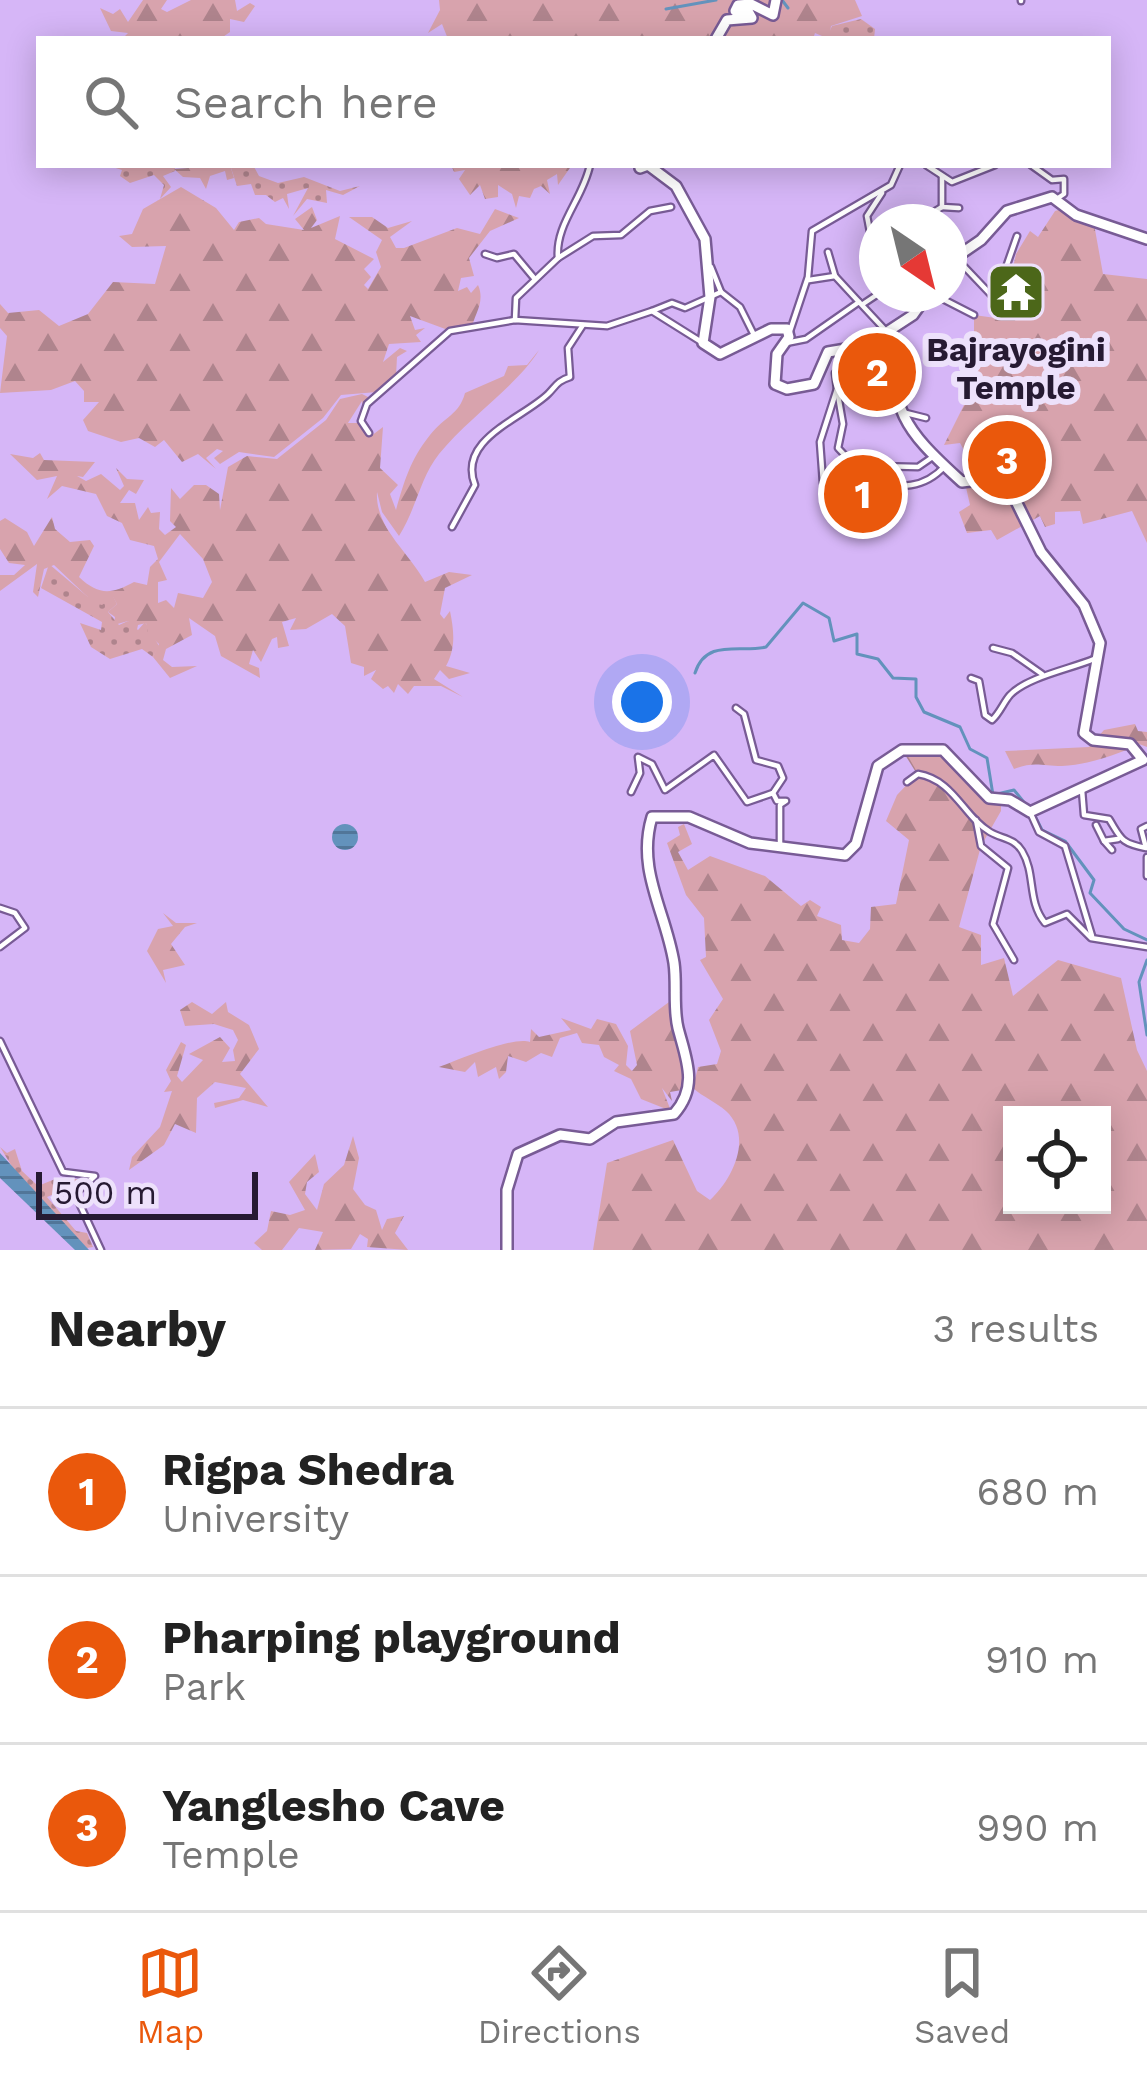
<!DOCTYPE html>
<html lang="en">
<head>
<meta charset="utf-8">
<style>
  :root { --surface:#fff; --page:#f6f6f6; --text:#222; --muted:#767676; --line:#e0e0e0; --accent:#ea580c }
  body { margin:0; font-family:"Work Sans",sans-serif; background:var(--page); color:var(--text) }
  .controls { position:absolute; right:36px; bottom:36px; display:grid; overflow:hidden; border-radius:0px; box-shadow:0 6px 30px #0003 }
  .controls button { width:108px; height:108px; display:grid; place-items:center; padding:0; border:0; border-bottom:3px solid var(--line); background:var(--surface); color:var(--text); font:60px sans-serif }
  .compass { position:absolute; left:859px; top:204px; width:108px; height:108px; border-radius:50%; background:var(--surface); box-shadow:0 6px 30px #0003; rotate:145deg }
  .scale { position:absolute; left:36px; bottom:30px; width:222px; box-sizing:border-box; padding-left:12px; border:6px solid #261a32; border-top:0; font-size:33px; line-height:42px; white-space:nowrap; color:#261a32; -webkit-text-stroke:9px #ede1fb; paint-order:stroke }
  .you { position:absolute; left:642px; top:702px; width:42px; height:42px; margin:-30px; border:9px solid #fff; border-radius:50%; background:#1a73e8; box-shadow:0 0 0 18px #1a73e833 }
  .badge { display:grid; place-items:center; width:78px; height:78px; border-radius:50%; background:var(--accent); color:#fff; font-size:39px; font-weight:700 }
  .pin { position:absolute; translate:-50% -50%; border:6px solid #fff; box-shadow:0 3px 12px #0006 }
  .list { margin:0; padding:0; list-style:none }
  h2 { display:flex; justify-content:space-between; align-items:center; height:156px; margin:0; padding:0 48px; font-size:51px }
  h2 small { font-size:39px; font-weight:400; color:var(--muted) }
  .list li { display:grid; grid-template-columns:78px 1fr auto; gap:36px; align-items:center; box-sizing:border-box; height:168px; padding:0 48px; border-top:3px solid var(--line) }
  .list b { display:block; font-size:45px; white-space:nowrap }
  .list p { margin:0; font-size:39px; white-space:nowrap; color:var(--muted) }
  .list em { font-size:39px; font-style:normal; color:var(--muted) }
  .icon { flex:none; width:66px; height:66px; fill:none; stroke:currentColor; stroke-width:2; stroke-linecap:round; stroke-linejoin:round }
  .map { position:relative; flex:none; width:1147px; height:1250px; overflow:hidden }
  .search { position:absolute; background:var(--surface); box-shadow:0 6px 30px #0003; left:36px; right:36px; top:36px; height:132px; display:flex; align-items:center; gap:30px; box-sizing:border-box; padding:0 42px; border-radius:0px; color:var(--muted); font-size:45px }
  .sheet { height:660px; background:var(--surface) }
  nav { display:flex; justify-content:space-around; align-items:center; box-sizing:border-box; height:168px; border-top:3px solid var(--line); background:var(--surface); font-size:33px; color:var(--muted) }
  nav a { display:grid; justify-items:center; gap:6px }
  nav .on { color:var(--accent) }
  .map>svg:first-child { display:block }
  .grass { fill:url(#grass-dots) }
  .forest { fill:url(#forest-firs); fill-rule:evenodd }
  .garden { fill:#d8a3ad }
  .water { fill:url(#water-rules) }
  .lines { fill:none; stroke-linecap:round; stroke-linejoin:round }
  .stream { stroke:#6392bc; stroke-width:3 }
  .minor-casing { stroke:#785b95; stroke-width:9 }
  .secondary-casing { stroke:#785b95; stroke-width:14 }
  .minor { stroke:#fff; stroke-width:4.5 }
  .secondary { stroke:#fff; stroke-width:9 }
  .labels { text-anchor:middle; stroke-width:12; stroke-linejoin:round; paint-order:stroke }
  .poi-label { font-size:33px; font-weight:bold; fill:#261a32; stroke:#ede1fb }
</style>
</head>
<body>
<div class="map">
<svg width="1147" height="1250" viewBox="0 0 1147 1250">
  <defs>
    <pattern id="grass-dots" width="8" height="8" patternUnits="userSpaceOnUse" patternTransform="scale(3)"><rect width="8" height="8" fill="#d8a3ad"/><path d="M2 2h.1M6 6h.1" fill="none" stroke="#af848d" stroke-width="1.8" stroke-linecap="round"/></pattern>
    <pattern id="forest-firs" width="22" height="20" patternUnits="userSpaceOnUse" patternTransform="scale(3)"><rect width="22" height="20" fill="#d8a3ad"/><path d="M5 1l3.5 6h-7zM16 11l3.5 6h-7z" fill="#af848d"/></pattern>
    <pattern id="water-rules" width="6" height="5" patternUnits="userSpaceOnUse" patternTransform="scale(3)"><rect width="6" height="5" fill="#6392bc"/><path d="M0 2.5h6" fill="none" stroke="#517699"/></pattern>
  </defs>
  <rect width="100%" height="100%" fill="#d6b6f7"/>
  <g class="grass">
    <polygon points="861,19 875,29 874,39 827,37 832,26"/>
    <polygon points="106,165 175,165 175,171 163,176 171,187 160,199 164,185 154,175 130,183 120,176 122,170"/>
    <polygon points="230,165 253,165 259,176 278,183 304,177 340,191 360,186 343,195 326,190 327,203 307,199 293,216 308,188 287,194 289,209 283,198 275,202 266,195 255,195 251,184 237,186"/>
    <polygon points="49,564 88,597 113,596 117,604 108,612 119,625 128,621 138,630 145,622 159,646 153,657 142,649 110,659 91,647 80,623 101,630 102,622 41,588"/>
    <polygon points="0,1147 7,1153 15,1149 22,1171 38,1186 55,1179 92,1179 47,1197 76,1231 87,1233 93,1247 87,1248 16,1173"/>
  </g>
  <g class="forest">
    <polygon points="143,0 167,0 161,9 167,12 191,0 235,0 237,11 250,3 255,6 244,22 230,19 230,32 220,39 122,39 128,33 111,31 100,8 113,14 120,9 128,22"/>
    <polygon points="439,0 855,0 862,16 831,26 829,39 815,33 813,39 448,39 442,24 428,33 440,10"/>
    <polygon points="230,165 234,178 227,180 225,171 210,176 206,189 200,178 183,177 174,169"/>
    <polygon points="572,165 558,185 557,174 547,180 550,194 541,186 534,189 530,198 519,196 516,208 512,194 498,185 498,197 485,199 480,185 470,195 459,179 465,170 454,172 452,167"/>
    <path d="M 181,187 L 216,208 L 234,230 L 239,222 L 259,218 L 266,224 L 304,230 L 295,219 L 312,207 L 317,220 L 311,228 L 340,216 L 335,239 L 374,259 L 364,269 L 371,277 L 364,285 L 368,289 L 381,267 L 376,252 L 382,240 L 349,217 L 372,217 L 388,228 L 412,221 L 390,237 L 396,248 L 404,248 L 457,228 L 480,234 L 495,209 L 519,218 L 490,231 L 469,258 L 474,276 L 461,278 L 458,291 L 467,287 L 471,293 L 478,285 C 486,303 473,316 472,328 L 448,330 L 410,316 L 415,330 L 425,328 L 416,335 L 421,342 L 389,344 L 383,362 L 400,348 L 407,351 L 397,357 L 396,376 L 377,392 L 341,395 L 323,418 L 274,457 L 239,452 L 220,464 L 214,458 L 223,451 L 217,449 L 206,458 L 216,469 L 198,454 L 182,462 L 164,440 L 155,447 L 139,438 L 121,442 L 88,431 L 83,420 L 99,402 L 84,402 L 84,391 L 75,381 L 51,390 L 0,393 L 7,336 L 0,328 L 0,304 L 8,313 L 39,310 L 59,326 L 88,314 L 113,282 L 155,284 L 166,246 L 132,247 L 119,236 L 132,234 L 143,209 Z"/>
    <polygon points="1065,208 1094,224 1103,274 1147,279 1147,543 1132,511 1083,524 1080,511 1055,512 1055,524 1045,527 1040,516 997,540 991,530 967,533 959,512 970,505 965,483 980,480 960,443 944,445 974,385 974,315 1010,320 1019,288 1010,281 1016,254 1030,231 1038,237 1055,211"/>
    <path d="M 539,350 C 518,385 468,418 439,454 C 420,478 417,507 399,536 L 382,512 L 377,492 C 375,528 409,552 425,582 L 449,572 L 472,575 L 445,588 L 440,614 L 444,619 L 450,611 C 454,631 456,648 446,666 L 470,673 L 449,679 L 440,670 L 434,679 L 463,697 L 441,686 L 414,686 L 408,694 L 398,684 L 394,693 L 388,686 L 383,689 L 371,679 L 376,670 L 364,676 L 364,667 L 351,663 L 345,626 L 332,614 L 306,629 L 290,630 L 296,618 L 282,622 L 289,646 L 278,648 L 277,637 L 272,639 L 261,662 L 253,650 L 249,664 L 259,668 L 260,678 L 221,656 L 215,636 L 189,618 L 192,635 L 166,649 L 163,660 L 172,667 L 197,666 L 170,678 L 153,657 L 159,644 L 148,634 L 146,623 L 138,625 L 136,634 L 128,621 L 114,625 L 115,617 L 108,612 L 117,604 L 113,597 L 102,605 L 94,603 L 54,565 L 44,569 L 38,597 L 33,592 L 37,564 L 0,591 L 0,575 L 14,575 L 25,565 L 9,563 L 0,549 L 0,521 L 5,518 L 27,532 L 34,546 L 52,517 L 55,529 L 70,542 L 90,540 L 94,546 L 79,577 C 99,596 112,594 134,582 L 147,585 L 150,567 L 158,559 L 154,546 L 130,540 L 122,523 L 107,516 L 96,494 L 62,486 L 47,499 L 57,476 L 37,480 L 10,454 L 33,458 L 40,453 L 44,460 L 95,462 L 83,477 L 77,476 L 86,481 L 101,474 L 120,490 L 124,486 L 116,468 L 127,479 L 144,480 L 136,494 L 129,490 L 120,503 L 135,503 L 139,520 L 148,507 L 151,513 L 160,512 L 159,529 L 165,535 L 176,527 L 170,521 L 171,488 L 180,499 L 194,485 L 206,485 L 219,494 L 220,510 L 228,467 L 247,456 L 277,459 L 326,420 L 340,399 L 362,394 L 370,398 L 363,407 L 362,401 L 348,423 L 359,423 L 371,436 L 383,427 L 380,468 L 398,485 L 390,494 L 396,510 C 404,482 410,460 430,435 C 445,416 459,415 465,393 L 504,376 L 508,366 L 527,365 ZM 180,534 L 203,559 L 212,582 L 203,598 L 178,593 L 174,608 L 166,600 L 158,603 L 158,582 L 167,580 L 159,562 Z"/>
    <path d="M 1135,724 L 1138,731 L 1147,732 L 1147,747 L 1139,744 C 1118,755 1086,765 1062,766 C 1042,766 1034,761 1014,769 L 1005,751 L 1089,747 L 1104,730 Z"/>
    <path d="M 937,747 L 989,798 L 1001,800 L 1001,811 L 981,846 L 959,927 L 981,935 L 981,965 L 1004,958 L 1013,996 L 1058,960 L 1121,978 L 1137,1050 L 1147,1071 L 1147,1250 L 593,1250 L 607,1163 L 673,1140 L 697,1191 L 710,1200 C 732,1180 754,1137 726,1111 C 716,1102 703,1097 693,1088 L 698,1067 L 717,1064 L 721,1051 L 709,1020 L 723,999 L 700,960 L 706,957 L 704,918 L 686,895 L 667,843 L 680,835 L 678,827 L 684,824 L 692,844 L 678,852 L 688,870 L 710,856 L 765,876 L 801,906 L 810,900 L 821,907 L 817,916 L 841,925 L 842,940 L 859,943 L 870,929 L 871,907 L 896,904 L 909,840 L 886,821 L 897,795 L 917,774 L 902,750 ZM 1012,1115 L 1102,1115 L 1102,1205 L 1012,1205 Z"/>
    <polygon points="163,913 176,923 197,923 185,927 171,944 185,965 163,970 166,983 147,951 158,929 173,926"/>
    <polygon points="192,1002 212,1014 226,1002 228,1012 249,1025 259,1049 240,1074 268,1107 243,1100 215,1108 214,1103 239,1098 246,1088 215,1082 197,1098 196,1133 175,1124 164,1145 129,1170 132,1157 160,1127 172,1091 164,1092 171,1081 166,1070 181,1042 186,1045 177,1076 182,1082 203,1060 189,1054 220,1037 230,1048 222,1062 235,1061 233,1050 238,1040 233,1030 214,1024 185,1026 180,1010"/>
    <path d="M 669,1002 L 676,1011 L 672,1027 C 684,1041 689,1073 682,1090 L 670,1092 L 672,1101 L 662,1088 L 671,1111 L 641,1099 L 631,1079 L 614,1071 L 619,1065 L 604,1057 L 599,1045 L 582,1043 L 577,1033 L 560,1038 L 552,1057 L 541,1053 L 526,1062 L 508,1056 L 506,1072 L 499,1079 L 496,1067 L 478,1077 L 475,1062 L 465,1072 L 439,1067 C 461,1059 513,1036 530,1042 L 531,1029 L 539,1037 L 571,1030 L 561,1018 L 591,1029 L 597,1019 L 616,1024 L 628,1046 L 626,1065 L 632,1071 L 637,1065 L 630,1031 Z"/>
    <polygon points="353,1136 359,1158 353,1189 365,1205 376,1210 382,1230 387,1219 404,1216 395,1233 408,1250 367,1247 368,1239 360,1234 351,1249 315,1250 323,1232 299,1228 282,1250 262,1250 254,1243 267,1231 271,1211 290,1215 305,1210 289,1182 315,1154 319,1172 307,1182 305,1194 317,1210 324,1184 344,1165"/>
  </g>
  <polygon class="garden" points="888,342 896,404 865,389 855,347"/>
  <g class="water">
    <circle cx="345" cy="837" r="13"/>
    <polygon points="0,1153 89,1250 75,1250 0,1178"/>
  </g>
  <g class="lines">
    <g class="stream">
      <polyline points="782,0 788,8"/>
      <polyline points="666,9 716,0"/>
      <path d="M 695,673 C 706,638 740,653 766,647 L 803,603 L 829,618 L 834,641 L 857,634 L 857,654 L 878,659 L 893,678 L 916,679 L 916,697 L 924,712 L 960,727 L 970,749 L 987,758 L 993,795 L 1014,790 L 1027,806"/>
      <polyline points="1035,816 1042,830 1065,841 1094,880 1090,893 1124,929 1147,940"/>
      <polyline points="1147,960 1139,982 1147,1035"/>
    </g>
    <defs>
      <g id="minor">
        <polyline points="1021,0 1021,1"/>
        <polyline points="926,165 952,182 995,165"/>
        <polyline points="1031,165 1052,180 1064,179 1064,194 1055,200"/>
        <polyline points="942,176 942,207 959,208"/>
        <polyline points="917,222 942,207"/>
        <polyline points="828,252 835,276"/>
        <polyline points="485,254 497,258 514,254 534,278"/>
        <polyline points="558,258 593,236 621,235 650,211 671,207"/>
        <polyline points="958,260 995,299 1017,236"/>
        <polyline points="711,267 721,292 740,307 754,335"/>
        <polyline points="877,269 867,216 882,193"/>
        <polyline points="809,280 835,276 859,302"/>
        <polyline points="933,294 974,315"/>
        <polyline points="863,304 878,294"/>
        <polyline points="652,311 672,303 685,308 721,292"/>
        <path d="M 515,320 L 516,298 L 558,258 C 555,224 583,199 590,165"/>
        <polyline points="790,331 808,277 812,231 891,185 900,165"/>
        <polyline points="786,343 806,339 859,302 887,332"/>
        <polyline points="837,389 843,424 838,448 871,483"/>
        <polyline points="906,413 926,418"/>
        <polyline points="369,433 361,421 367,404 450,331 515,320 607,326 652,311 703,343"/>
        <path d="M 934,456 L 918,467 L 876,466 L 871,483 C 901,487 923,490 945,466"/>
        <polyline points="823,483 820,442 837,389 835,373 848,372 873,397 896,404"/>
        <polyline points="888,500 888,487"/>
        <path d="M 452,527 L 475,485 C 457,439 522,419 548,394 C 556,386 557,381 570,377 L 568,348 L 583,325"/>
        <polyline points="993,648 1012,653 1042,674"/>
        <path d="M 971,678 L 979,681 L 985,715 L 992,720 C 1000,713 1003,703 1010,695 C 1027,677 1070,669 1094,659"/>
        <polyline points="736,708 744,714 756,760 778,766 783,778 773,793 777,801 786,801 780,805 780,848"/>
        <path d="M 907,782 L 918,774 C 954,780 963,816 990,832 C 1002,839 1014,838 1022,851 C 1036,874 1027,901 1045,923 L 1067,914 L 1091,938 L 1147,947"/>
        <path d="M 1082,790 L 1084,815 L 1109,819 C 1121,838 1120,843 1146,848 L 1141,829 L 1147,826"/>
        <polyline points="631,792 640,773 638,757 652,764 665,790 714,755 747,802 773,793"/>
        <polyline points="1030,812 1039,832 1065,846 1092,936"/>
        <polyline points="976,820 981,846 1008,868 993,924 1014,960"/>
        <polyline points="1096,825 1104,841"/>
        <polyline points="1112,850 1104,841 1118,839"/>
        <polyline points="1147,857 1147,876"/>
        <polyline points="0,908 15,913 25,928 0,947"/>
        <polyline points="0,1041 63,1172 95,1176 75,1194 101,1250"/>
      </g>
      <g id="secondary">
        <polyline points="716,39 727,20 752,18 748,11 735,11 738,5 751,4 773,15 776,0"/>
        <polyline points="640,168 648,165 676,186 705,239 710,297 703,343 720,354 771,329 787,329 789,337 777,354 775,384 787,389 814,384 828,352 888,342"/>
        <polyline points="949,262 981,240 1007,211 1052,197 1076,215 1147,239"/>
        <path d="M 507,1250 L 507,1190 L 518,1154 L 560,1135 L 590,1139 L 616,1122 L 674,1114 C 699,1086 686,1059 678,1028 C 673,1008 677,984 674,963 C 666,912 636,870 652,817 L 689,817 L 750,843 L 845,855 L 856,844 L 878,766 L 902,750 L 943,750 L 989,798 L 1010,800 L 1030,812 L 1143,760 L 1130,744 L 1093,740 L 1084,733 L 1100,643 L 1084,605 L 1041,552 L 1007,483 L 995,478 L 962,482 C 898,424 897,415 887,332 L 913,315 L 928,294"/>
      </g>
    </defs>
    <use href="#minor" class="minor-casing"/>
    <use href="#secondary" class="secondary-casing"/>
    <use href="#minor" class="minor"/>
    <use href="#secondary" class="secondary"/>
  </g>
  <defs>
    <symbol id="temple-square" viewBox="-11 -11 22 22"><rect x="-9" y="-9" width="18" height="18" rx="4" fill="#4c6719" stroke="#ede1fb"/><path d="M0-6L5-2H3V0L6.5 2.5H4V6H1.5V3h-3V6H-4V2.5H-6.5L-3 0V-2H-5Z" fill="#fff"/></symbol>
  </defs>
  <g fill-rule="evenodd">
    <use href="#temple-square" x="983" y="259" width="66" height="66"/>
  </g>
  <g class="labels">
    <g class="poi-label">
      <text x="1016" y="361">Bajrayogini<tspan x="1016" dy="38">Temple</tspan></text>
    </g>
  </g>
</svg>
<div class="controls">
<button><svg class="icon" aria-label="locate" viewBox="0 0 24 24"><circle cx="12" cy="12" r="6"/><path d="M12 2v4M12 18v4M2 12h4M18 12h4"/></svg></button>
</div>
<svg class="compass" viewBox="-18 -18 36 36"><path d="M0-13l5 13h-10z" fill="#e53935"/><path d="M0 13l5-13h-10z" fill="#767676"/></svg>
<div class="scale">500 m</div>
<div class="you"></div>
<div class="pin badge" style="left:863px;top:494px">1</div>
<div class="pin badge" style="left:877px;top:372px">2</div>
<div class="pin badge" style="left:1007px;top:460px">3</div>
<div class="search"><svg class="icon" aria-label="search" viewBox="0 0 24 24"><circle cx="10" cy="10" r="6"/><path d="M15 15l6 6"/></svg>Search here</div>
</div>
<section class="sheet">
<h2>Nearby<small>3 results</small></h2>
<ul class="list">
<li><span class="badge">1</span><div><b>Rigpa Shedra</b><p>University</p></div><em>680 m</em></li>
<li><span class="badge">2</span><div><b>Pharping playground</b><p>Park</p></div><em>910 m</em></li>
<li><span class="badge">3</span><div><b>Yanglesho Cave</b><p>Temple</p></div><em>990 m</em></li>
</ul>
</section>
<nav>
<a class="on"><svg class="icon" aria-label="map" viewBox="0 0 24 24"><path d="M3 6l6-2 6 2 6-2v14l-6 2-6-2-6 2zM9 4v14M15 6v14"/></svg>Map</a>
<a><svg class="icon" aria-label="directions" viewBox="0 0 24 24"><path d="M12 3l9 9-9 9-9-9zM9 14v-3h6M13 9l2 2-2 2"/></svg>Directions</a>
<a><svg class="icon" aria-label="saved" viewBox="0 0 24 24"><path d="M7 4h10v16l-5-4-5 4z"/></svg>Saved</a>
</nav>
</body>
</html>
